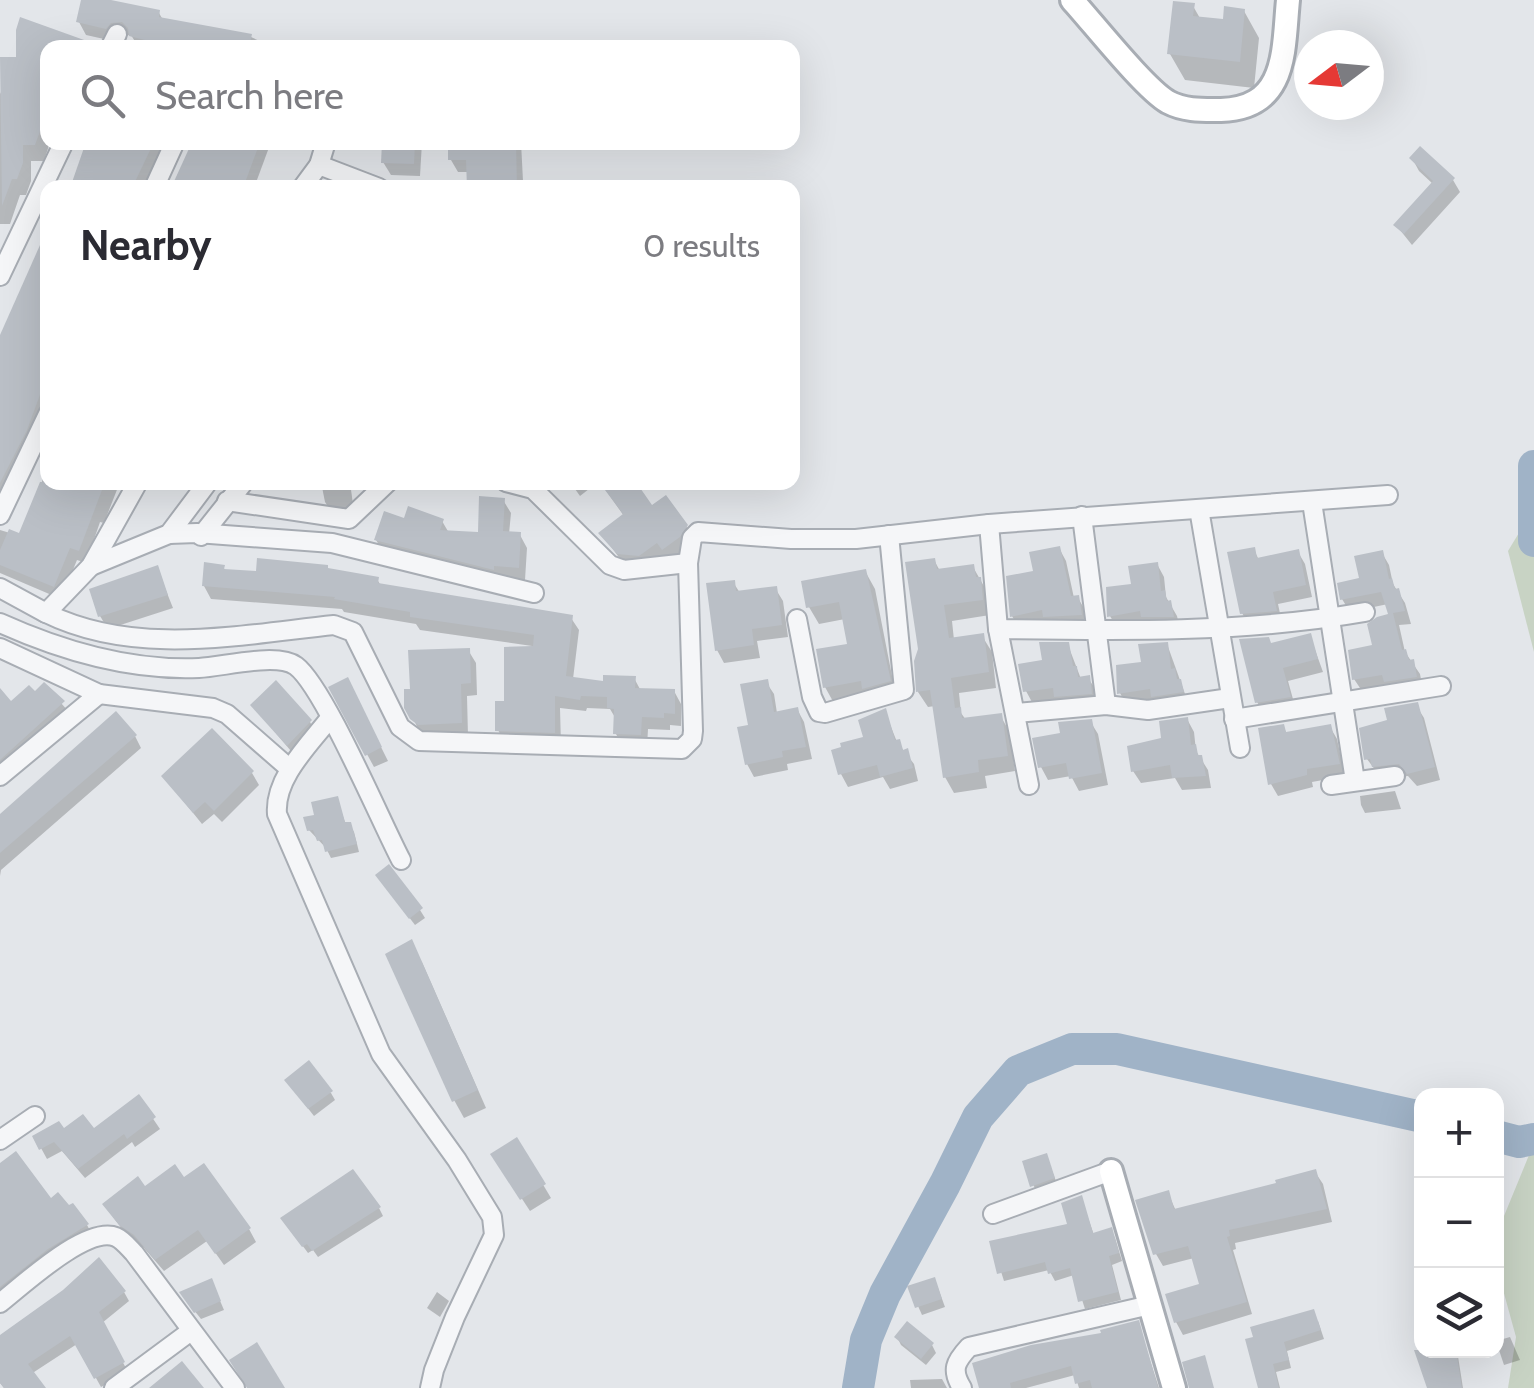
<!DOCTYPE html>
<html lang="en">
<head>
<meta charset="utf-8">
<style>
  :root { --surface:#fff; --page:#f2f2f3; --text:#2b2b33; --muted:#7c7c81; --line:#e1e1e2 }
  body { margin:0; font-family:Cabin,sans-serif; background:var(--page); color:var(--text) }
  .controls { position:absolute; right:30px; bottom:30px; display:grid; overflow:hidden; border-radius:20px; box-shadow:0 10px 40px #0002 }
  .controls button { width:90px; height:90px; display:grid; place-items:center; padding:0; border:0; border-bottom:2px solid var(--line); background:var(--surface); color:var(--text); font:50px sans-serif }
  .compass { position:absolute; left:1294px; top:30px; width:90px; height:90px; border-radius:50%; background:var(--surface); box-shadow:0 10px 40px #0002; rotate:254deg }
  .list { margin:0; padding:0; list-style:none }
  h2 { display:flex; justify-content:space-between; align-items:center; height:130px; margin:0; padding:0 40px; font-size:42px }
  h2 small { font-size:32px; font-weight:400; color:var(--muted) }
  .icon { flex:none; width:55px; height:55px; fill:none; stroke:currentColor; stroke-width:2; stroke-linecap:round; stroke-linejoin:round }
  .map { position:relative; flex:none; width:1534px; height:1388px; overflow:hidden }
  .search { position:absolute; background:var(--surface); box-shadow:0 10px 40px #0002; left:40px; top:40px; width:760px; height:110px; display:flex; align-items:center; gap:25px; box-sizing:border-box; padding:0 35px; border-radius:20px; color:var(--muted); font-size:38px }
  .panel { position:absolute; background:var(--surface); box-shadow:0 10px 40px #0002; left:40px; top:180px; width:760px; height:310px; border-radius:20px }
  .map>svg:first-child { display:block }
  .green { fill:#c8d3c4 }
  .shadow { fill:#0003 }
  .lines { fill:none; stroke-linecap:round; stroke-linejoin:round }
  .river { stroke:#a0b3c7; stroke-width:32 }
  .building { fill:#babfc6 }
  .street-casing { stroke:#a8adb4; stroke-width:22 }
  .secondary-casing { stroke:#a8adb4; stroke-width:28 }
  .street { stroke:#f5f6f8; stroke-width:18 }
  .secondary { stroke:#fff; stroke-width:22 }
</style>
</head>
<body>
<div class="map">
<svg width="1534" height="1388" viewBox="0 0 1534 1388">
  <rect width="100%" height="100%" fill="#e3e6ea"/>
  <g class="green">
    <polygon points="1534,508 1534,652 1508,551"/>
    <polygon points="1534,1143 1534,1388 1508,1388 1516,1337 1497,1268 1497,1233"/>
  </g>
  <g class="shadow">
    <polygon points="83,0 99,0 159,13 163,20 251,37 275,48 139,48 131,35 118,36 113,41 86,35 79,22"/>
    <polygon points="1193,6 1201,20 1225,22 1244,11 1259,38 1254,88 1185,80 1170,54"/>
    <polygon points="58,39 80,48 48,48 48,142 50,142 44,161 31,161 31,181 26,195 20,195 10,224 0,224 0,94 18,60"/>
    <polygon points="88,142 164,142 145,188 73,188"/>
    <polygon points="195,142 271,142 254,188 174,188"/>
    <polygon points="384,142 422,142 420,176 391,175 383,162"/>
    <polygon points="450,142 521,142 523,181 584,184 586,188 469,188 469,172 458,172 451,160"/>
    <polygon points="1412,158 1453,180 1460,192 1412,245 1396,225 1433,184 1419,171"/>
    <polygon points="48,234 48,407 0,513 0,342"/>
    <polygon points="47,465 48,482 120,482 104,523 100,522 86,563 77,560 61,599 0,573 0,530 20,536 36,502"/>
    <polygon points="321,482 350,482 354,512 333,514 325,502"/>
    <polygon points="570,482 598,482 580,496"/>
    <polygon points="600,482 686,526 696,544 689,554 629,571 601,533 624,516"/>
    <polygon points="503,500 511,513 509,534 520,535 527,548 525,580 500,578 384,553 376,540 406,521 442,521 449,533 480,535"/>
    <polygon points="1059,548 1066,561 1074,598 1078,598 1085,610 1088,627 1019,628 1012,616 1036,572"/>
    <polygon points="1254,550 1259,560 1298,552 1305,564 1312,597 1278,604 1282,623 1250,626 1242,613"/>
    <polygon points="1382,553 1389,565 1393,584 1405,603 1411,624 1399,625 1405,652 1420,674 1423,690 1362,691 1354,679 1391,615 1388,604 1350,612 1342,599 1362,580"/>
    <polygon points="934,560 940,571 973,567 989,595 990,615 952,621 954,640 982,636 992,652 996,688 959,693 961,713 966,720 1000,715 1009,731 1015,771 985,776 987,788 954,793 945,777 935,706 928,707 918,692"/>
    <polygon points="1157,564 1164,577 1166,597 1177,616 1180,629 1117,628 1110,616"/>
    <polygon points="223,567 226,571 329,571 377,579 381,586 571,618 579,630 573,679 605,684 634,678 641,691 674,691 681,704 681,726 670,725 670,730 648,729 647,747 623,747 616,734 616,719 610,709 587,708 586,711 560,708 561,745 505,743 498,730 532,646 420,630 416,624 344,612 342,609 211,599 204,586"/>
    <polygon points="157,568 173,608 108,629 100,616"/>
    <polygon points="865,571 875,589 892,676 898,685 835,705 825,687 850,646 845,619 819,624 809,607"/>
    <polygon points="733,582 740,593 775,588 783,601 788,637 757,641 760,658 724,663 717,650"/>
    <polygon points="1310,636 1323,672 1288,681 1296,710 1265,715 1257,702 1271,645"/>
    <polygon points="1167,644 1189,705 1127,706 1120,693 1144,664"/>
    <polygon points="1068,645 1081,679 1088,678 1096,690 1098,706 1033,704 1026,691 1044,662"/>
    <polygon points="468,650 476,663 477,695 467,696 468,736 427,737 420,732 407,707 412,691"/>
    <polygon points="766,682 774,694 777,713 797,709 804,722 812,759 787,764 788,770 754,777 747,764 751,727"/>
    <polygon points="47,687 68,711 0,774 0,692 11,705"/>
    <polygon points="331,688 354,693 388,761 374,767"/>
    <polygon points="1416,705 1424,718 1440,780 1417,786 1408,776 1382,779 1367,759 1390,722"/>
    <polygon points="253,706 310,722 317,734 296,757"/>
    <polygon points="885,712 897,742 914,764 918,781 890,789 883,777 848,787 841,774"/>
    <polygon points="1187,719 1194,732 1196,751 1208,770 1211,788 1182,790 1175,778 1141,783 1133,771"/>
    <polygon points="1090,721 1098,734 1108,785 1079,791 1071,776 1048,780 1041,767 1063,735"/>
    <polygon points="1283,726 1287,734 1330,727 1337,739 1345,776 1312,782 1313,787 1278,796 1271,784"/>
    <polygon points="135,736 141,748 1,870 0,876 0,816"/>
    <polygon points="252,773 259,785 222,822 214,814 202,824 164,777"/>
    <polygon points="1395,791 1401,809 1365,813 1361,805 1360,796"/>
    <polygon points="337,799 346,825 349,824 354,832 359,852 331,858 326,848 309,830 317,817"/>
    <polygon points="383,883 420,910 425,918 415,925"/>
    <polygon points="421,960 486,1108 464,1118 454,1100"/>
    <polygon points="292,1088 331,1093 335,1100 314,1116"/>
    <polygon points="139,1098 160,1129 135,1147 132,1142 85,1178 62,1151 47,1159 35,1137 64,1132 94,1131"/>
    <polygon points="517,1141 551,1198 530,1211 501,1167"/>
    <polygon points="1046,1156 1058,1186 1037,1194 1025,1163"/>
    <polygon points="0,1167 87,1225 93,1236 0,1302"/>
    <polygon points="1315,1172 1323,1184 1332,1222 1235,1243 1236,1249 1233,1250 1252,1314 1183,1335 1176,1322 1202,1285 1194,1258 1163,1266 1156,1254 1168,1193 1176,1211 1279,1185"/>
    <polygon points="184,1180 249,1229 256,1242 224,1265 207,1241 164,1271 144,1248 129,1238 113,1217 145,1190"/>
    <polygon points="1081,1198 1094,1235 1111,1230 1115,1238 1122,1261 1112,1265 1121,1300 1085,1309 1074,1275 1055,1281 1049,1270 1004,1281 992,1243 1070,1226"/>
    <polygon points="379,1208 383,1216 318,1257 313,1250 308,1253 288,1226"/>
    <polygon points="910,1288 938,1288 945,1307 922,1315"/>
    <polygon points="215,1289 224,1310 201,1319 186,1300"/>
    <polygon points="124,1292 129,1301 102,1323 128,1372 101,1387 77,1344 31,1374 42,1388 4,1388 0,1383 0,1337"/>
    <polygon points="437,1292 449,1301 440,1317 427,1308"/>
    <polygon points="1318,1321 1324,1339 1287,1351 1291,1368 1276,1372 1280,1388 1260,1388 1248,1341"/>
    <polygon points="1138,1323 1159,1388 1079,1388 1075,1375 1026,1388 980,1388 1062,1345"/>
    <polygon points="897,1337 932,1345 936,1353 926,1365 901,1345"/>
    <polygon points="1510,1337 1520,1360 1504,1365 1496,1341"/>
    <polygon points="1417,1350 1457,1350 1463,1388 1429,1388"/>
    <polygon points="942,1379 947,1388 911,1388 910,1380"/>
  </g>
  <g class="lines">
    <g class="river">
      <polyline points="1534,466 1534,541"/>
      <polyline points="1496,1136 1519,1142 1534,1139"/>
      <polyline points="858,1388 866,1340 885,1294 945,1184 978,1117 1018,1071 1072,1049 1117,1049 1422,1117"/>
    </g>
  </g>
  <g class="building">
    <polygon points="81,0 111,0 160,10 159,17 252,34 249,48 204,45 204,48 176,48 129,36 128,28 122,22 111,23 106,29 76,22"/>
    <polygon points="1173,1 1195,3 1193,16 1223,19 1224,6 1245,9 1240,62 1167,54"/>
    <polygon points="20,17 98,45 48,48 48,109 35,145 23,145 23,163 17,179 12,179 2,206 0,57 16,57 16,30"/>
    <polygon points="86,142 154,142 132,188 70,188"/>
    <polygon points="192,142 260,142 243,188 171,188"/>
    <polygon points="382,142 415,142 414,164 381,163"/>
    <polygon points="448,142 516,142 517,188 467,188 466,160 448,160"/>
    <polygon points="1420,146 1455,178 1404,234 1393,225 1433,181 1409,158"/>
    <polygon points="48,227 48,373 27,430 0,483 0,335"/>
    <polygon points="40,482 105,482 79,551 70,548 54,587 0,565 0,550 9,529 19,533"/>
    <polygon points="599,482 636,482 652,505 666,495 688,525 680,537 662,550 657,543 639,556 617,554 598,533 623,514"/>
    <polygon points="479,496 505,498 503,531 521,532 519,568 494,566 494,570 374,540 384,511 404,518 408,506 444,519 440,530 478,532"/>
    <polygon points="1060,546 1071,596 1079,595 1082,615 1043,617 1042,610 1010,617 1006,576 1033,571 1029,552"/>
    <polygon points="1255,547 1257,558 1299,549 1306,585 1273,592 1277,611 1240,614 1227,552"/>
    <polygon points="1383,550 1389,579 1392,578 1395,589 1399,588 1405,611 1393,613 1402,650 1406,649 1409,660 1414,659 1417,677 1384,682 1382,675 1352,680 1348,650 1372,645 1367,624 1377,617 1388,614 1381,592 1340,600 1337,583 1359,578 1354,556"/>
    <polygon points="257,558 328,565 328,568 379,577 378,583 573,615 566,676 603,681 603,675 636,676 635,688 675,689 675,714 664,713 664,718 642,717 641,735 613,734 614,709 607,708 607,697 581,696 580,700 555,696 555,733 495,731 495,701 504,701 504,647 533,646 534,635 410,617 410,612 334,599 335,597 202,586 204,562 225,565 224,569 256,571"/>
    <polygon points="935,558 937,569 974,564 976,577 981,577 983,600 944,605 949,638 984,633 989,672 951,678 955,708 961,707 962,718 1002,713 1008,756 978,760 979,772 943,778 930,690 916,692 914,661 918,649 905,562"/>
    <polygon points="1158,562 1161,591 1165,590 1167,601 1171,600 1174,617 1141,617 1140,611 1107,617 1106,587 1131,584 1128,566"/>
    <polygon points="158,565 168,595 98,617 89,589"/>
    <polygon points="866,569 891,681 862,689 861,681 823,688 816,649 847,644 839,602 806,608 801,581"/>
    <polygon points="735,580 736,591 777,586 782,625 752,629 754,645 715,651 706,583"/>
    <polygon points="1311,633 1318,659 1283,668 1291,697 1255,703 1239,639 1269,637 1271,643"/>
    <polygon points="1039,642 1069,642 1073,666 1077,666 1078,677 1090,675 1092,694 1054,697 1053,688 1023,692 1018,664 1042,660"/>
    <polygon points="1168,642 1171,669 1175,668 1177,679 1181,679 1184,692 1151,697 1150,689 1117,694 1116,665 1141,662 1138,644"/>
    <polygon points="470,648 471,683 461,684 462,723 418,725 410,719 404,708 404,689 410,689 408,650"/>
    <polygon points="348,677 382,747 365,756 328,687"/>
    <polygon points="768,679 774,712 798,707 806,747 782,751 783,757 745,765 737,727 748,725 740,684"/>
    <polygon points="276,680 312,720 287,746 250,705"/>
    <polygon points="44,682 65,701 0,760 0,688 11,701 29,685 35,691"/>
    <polygon points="1418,702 1435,767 1407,774 1399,764 1372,767 1370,759 1364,760 1359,728 1387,720 1384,708"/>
    <polygon points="886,708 895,740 900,739 903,750 908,748 913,768 880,777 877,765 838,775 831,750 841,747 840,743 863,737 858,720"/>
    <polygon points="116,711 137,735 0,853 0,814"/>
    <polygon points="1188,717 1191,745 1196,744 1198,755 1202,755 1206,776 1172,778 1170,765 1131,772 1127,746 1161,738 1159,721"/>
    <polygon points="1092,719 1102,773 1069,779 1066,763 1038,768 1032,738 1060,733 1058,722"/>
    <polygon points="1284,724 1286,732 1331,724 1340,764 1307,769 1307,775 1268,785 1258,728"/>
    <polygon points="212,728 254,771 214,811 205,802 193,813 161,776"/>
    <polygon points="338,796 345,822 351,822 357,844 325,852 322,840 317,841 313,830 307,831 303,817 314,815 311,802"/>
    <polygon points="389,864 423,908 409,919 375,875"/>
    <polygon points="412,939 478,1090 452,1102 385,954"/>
    <polygon points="309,1060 333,1091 308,1109 284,1080"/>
    <polygon points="139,1094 156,1117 127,1139 124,1134 78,1169 54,1142 39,1150 32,1136 59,1121 64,1128 83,1114 94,1128"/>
    <polygon points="517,1137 546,1184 520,1200 490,1154"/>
    <polygon points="16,1151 51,1198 58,1192 69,1205 73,1203 89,1224 48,1249 0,1287 0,1163"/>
    <polygon points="1047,1153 1055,1178 1030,1187 1022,1161"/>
    <polygon points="204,1163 251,1228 215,1254 198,1230 155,1260 134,1235 119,1225 102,1204 138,1176 145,1186 175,1164 184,1177"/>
    <polygon points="353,1169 381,1207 312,1251 307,1244 302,1247 280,1218"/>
    <polygon points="1316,1169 1327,1209 1229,1230 1230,1236 1227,1237 1247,1302 1174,1323 1165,1294 1199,1284 1188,1246 1153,1255 1135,1200 1169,1190 1174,1209 1276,1183 1275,1180"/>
    <polygon points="1082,1195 1093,1233 1112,1227 1119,1253 1109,1256 1118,1292 1078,1302 1070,1268 1048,1274 1045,1262 997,1274 989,1241 1067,1224 1061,1203"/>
    <polygon points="99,1257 126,1291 99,1312 125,1362 94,1379 70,1336 28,1364 46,1388 4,1388 0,1383 0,1335 63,1290"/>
    <polygon points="935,1277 942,1299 915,1308 907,1286"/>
    <polygon points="212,1278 221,1301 194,1313 179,1292"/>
    <polygon points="1314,1309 1321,1330 1284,1342 1289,1360 1273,1364 1279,1388 1258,1388 1245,1339 1253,1337 1250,1327"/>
    <polygon points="1139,1320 1158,1388 1092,1388 1090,1380 1075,1384 1071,1366 1010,1383 1011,1388 979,1388 972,1363 1031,1345 1101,1333 1100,1330"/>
    <polygon points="907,1321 934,1343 921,1359 894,1337"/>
    <polygon points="257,1342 285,1388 247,1388 229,1360"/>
    <polygon points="1414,1350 1456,1350 1462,1388 1427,1388"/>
    <polygon points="1205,1355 1214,1388 1189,1388 1182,1362"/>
    <polygon points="182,1361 204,1388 149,1388"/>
  </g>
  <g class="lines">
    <defs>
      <g id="street">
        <polyline points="110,48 117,34"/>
        <polyline points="319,165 379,188"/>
        <polyline points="154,188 175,142"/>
        <polyline points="302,188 319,165 326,142"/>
        <polyline points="0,276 64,142"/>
        <polyline points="506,482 533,489 610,565 624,570 688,563"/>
        <polyline points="227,501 349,519 388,482"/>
        <polyline points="1312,502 1355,781"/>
        <polyline points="1199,509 1240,748"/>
        <polyline points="0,515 48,414"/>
        <polyline points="1082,516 1106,705"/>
        <polyline points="989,524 998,629 1029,785"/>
        <polyline points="169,534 197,533 332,543 534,593"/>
        <polyline points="201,536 244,482"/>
        <polyline points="91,566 169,534 208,482"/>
        <polyline points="0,588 46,613 91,566 138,482"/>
        <path d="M 46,613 C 135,657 239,635 334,625 L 353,632 L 400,727 L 419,741 L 682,749 L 692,739 L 693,731 L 688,563 L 692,538 L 698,532 L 791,539 L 856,539 L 989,524 L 1388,495"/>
        <polyline points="797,619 812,697 819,712 825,713 904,690 889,535"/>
        <path d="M 0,623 C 62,651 130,671 199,668 C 223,667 277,652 296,666 C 324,687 381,822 401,860"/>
        <path d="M 998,629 C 1119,631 1245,633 1365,612"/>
        <polyline points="0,648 99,694 0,776"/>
        <polyline points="99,694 213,708 227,714 290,769"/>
        <polyline points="1016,713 1106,705 1148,710 1230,698"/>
        <path d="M 330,718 C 309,745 274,778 277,814 L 381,1054 L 457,1160 L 492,1217 L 494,1235 L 455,1317 L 434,1370 L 430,1388"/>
        <polyline points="1234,719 1441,686"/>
        <polyline points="1331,785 1395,776"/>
        <polyline points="0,1140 35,1116"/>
        <polyline points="993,1214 1111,1171"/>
        <path d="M 0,1303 C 23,1285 87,1225 116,1237 C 123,1240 129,1248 134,1253 L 235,1388"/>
        <polyline points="114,1388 191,1331"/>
        <path d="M 962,1388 C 951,1370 955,1362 969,1347 L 1150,1305"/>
      </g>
      <g id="secondary">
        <path d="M 1072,0 C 1093,23 1145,89 1168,102 C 1185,111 1203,110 1221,110 C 1288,108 1283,50 1288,0"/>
        <polyline points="1111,1171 1174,1388"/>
      </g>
    </defs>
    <use href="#street" class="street-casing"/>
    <use href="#secondary" class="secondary-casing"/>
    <use href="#street" class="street"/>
    <use href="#secondary" class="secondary"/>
  </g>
</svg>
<div class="controls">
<button>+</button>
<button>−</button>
<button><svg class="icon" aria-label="layers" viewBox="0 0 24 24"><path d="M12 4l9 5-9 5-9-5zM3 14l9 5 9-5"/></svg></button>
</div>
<svg class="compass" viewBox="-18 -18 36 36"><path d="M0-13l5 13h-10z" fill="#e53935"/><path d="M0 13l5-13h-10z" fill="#7c7c81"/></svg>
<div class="search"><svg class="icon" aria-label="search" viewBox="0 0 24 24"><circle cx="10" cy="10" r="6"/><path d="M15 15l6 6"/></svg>Search here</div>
<section class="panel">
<h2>Nearby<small>0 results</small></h2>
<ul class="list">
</ul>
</section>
</div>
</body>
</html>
